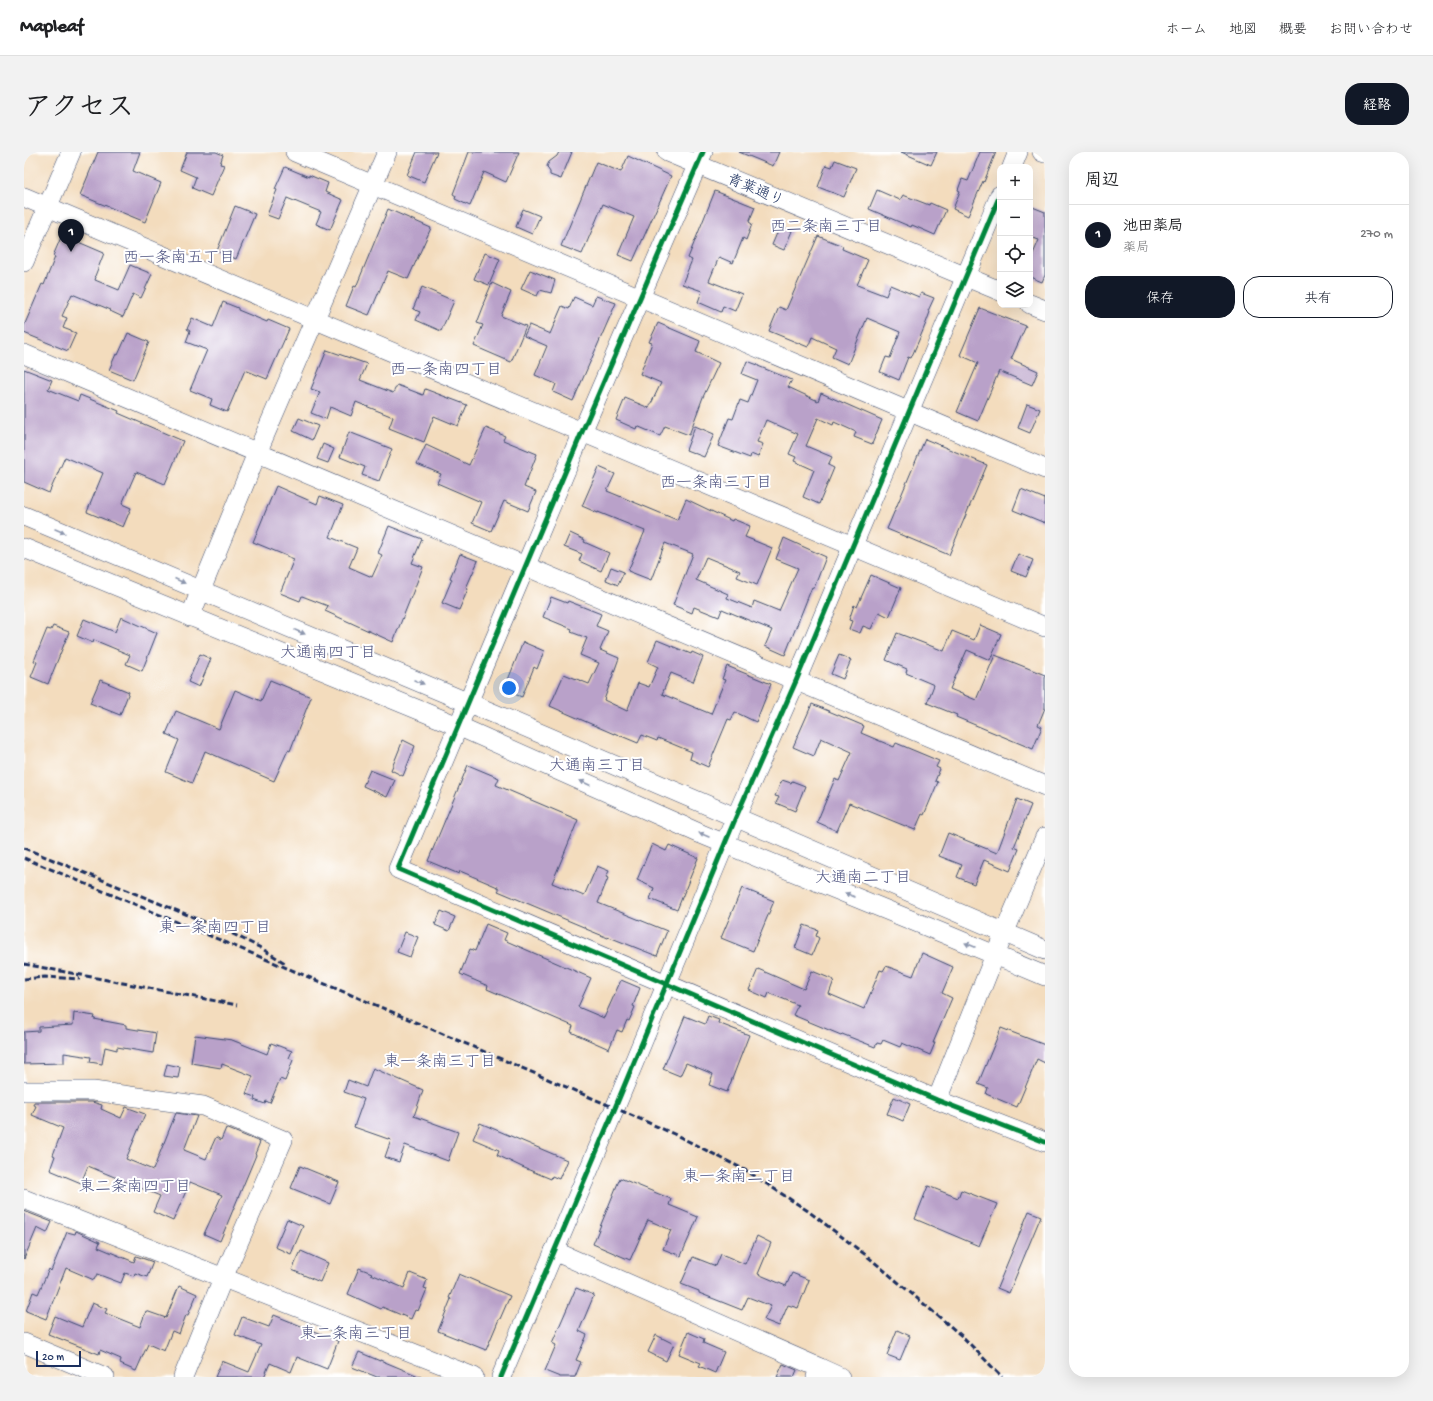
<!DOCTYPE html>
<html lang="ja">
<head>
<meta charset="utf-8">
<style>
  :root { --surface:#fff; --page:#f2f2f2; --text:#202124; --muted:#757577; --line:#e0e0e0; --accent:#111827 }
  body { margin:0; font-family:"Gochi Hand","Klee One",sans-serif; background:var(--page); color:var(--text) }
  .controls { position:absolute; right:12px; top:12px; display:grid; overflow:hidden; border-radius:8px; box-shadow:0 4px 16px #0002 }
  .controls button { width:36px; height:36px; display:grid; place-items:center; padding:0; border:0; border-bottom:1px solid var(--line); background:var(--surface); color:var(--text); font:20px sans-serif }
  .scale { position:absolute; left:12px; bottom:10px; width:45px; box-sizing:border-box; padding-left:4px; border:2px solid #1b2f5e; border-top:0; font-size:11px; line-height:14px; white-space:nowrap; color:#1b2f5e; -webkit-text-stroke:3px #fff; paint-order:stroke }
  .you { position:absolute; left:485px; top:536px; width:14px; height:14px; margin:-10px; border:3px solid #fff; border-radius:50%; background:#1a73e8; box-shadow:0 0 0 6px #1a73e833 }
  .badge { display:grid; place-items:center; width:26px; height:26px; border-radius:50%; background:var(--accent); color:#fff; font-size:13px; font-weight:700 }
  .pin { position:absolute; translate:-50% -33px; filter:drop-shadow(0 1px 2px #0008) }
  .pin::after { content:''; position:absolute; top:21px; width:14px; height:12px; background:inherit; clip-path:polygon(0 0,100% 0,50% 100%) }
  .list { margin:0; padding:0; list-style:none }
  h2 { display:flex; justify-content:space-between; align-items:center; height:52px; margin:0; padding:0 16px; font-size:17px }
  h2 small { font-size:13px; font-weight:400; color:var(--muted) }
  .list li { display:grid; grid-template-columns:26px 1fr auto; gap:12px; align-items:center; box-sizing:border-box; height:60px; padding:0 16px; border-top:1px solid var(--line) }
  .list b { display:block; font-size:15px; white-space:nowrap }
  .list p { margin:0; font-size:13px; white-space:nowrap; color:var(--muted) }
  .list em { font-size:13px; font-style:normal; color:var(--muted) }
  .actions { display:flex; gap:8px; padding:12px 16px }
  .actions a { flex:1; padding:9px 0; border:1px solid var(--accent); border-radius:16px; text-align:center; font-size:14px; color:var(--accent) }
  .actions .main { background:var(--accent); color:#fff }
  .icon { flex:none; width:22px; height:22px; fill:none; stroke:currentColor; stroke-width:2; stroke-linecap:round; stroke-linejoin:round }
  .map { position:relative; flex:none; width:1021px; height:1225px; overflow:hidden; border-radius:16px }
  header { display:flex; align-items:center; gap:24px; box-sizing:border-box; height:56px; padding:0 20px; background:var(--surface); border-bottom:1px solid var(--line) }
  header strong { font-size:19px }
  nav { display:flex; gap:22px; margin-inline-start:auto; font-size:14px }
  .intro { display:flex; align-items:center; justify-content:space-between; box-sizing:border-box; height:96px; padding:0 24px }
  h1 { margin:0; font-size:28px }
  .button { padding:10px 18px; border-radius:16px; background:var(--accent); color:#fff; font-size:14px; font-weight:700 }
  main { display:flex; gap:24px; padding:0 24px }
  aside { flex:1; background:var(--surface); border-radius:16px; box-shadow:0 4px 16px #0002 }
  .map>svg:first-child { display:block }
  .building { fill:#b9a1c9 }
  .lines { fill:none; stroke-linecap:round; stroke-linejoin:round }
  .minor-casing { stroke:#3b496c; stroke-width:20 }
  .minor { stroke:#fff; stroke-width:19 }
  .rail { stroke:#1b2f5e; stroke-width:3; stroke-dasharray:6 3; stroke-linecap:butt }
  .cycleway-casing { stroke:#fff; stroke-width:8 }
  .cycleway { stroke:#00873e; stroke-width:5 }
  .oneway { fill:#8d97ae }
  .labels { text-anchor:middle; stroke-width:4; stroke-linejoin:round; paint-order:stroke }
  .street-label { font-size:15px; fill:#1b2f5e; stroke:#fff }
  .neighbourhood-label { font-size:16px; fill:#525783; stroke:#fff }
</style>
</head>
<body>
<header>
<strong>Mapleaf</strong>
<nav><a>ホーム</a><a>地図</a><a>概要</a><a>お問い合わせ</a></nav>
</header>
<div class="intro"><h1>アクセス</h1><a class="button">経路</a></div>
<main>
<div class="map">
<svg width="1021" height="1225" viewBox="0 0 1021 1225">
  <rect width="100%" height="100%" fill="#fff"/>
  <filter id="ink" filterUnits="userSpaceOnUse"><feTurbulence type="fractalNoise" baseFrequency=".025" numOctaves="2"/><feDisplacementMap in="SourceGraphic" scale="8" xChannelSelector="R" yChannelSelector="G"/><feConvolveMatrix kernelMatrix="1 2 1 2 8 2 1 2 1" color-interpolation-filters="sRGB"/></filter>
  <filter id="wash" filterUnits="userSpaceOnUse"><feTurbulence type="fractalNoise" baseFrequency=".012" numOctaves="4" result="noise"/><feDisplacementMap in="SourceGraphic" scale="16" xChannelSelector="R" yChannelSelector="G"/><feGaussianBlur stdDeviation="0.9" result="paint"/><feColorMatrix in="noise" values="0 0 0 0 0 0 0 0 0 0 0 0 0 0 0 0 0 1.4 0 .05"/><feComposite in="paint" operator="in"/></filter>
  <g filter="url(#wash)">
    <rect width="100%" height="100%" fill="#f3dcbd"/>
    <g id="blocks">
      <g class="building">
        <polygon points="74,0 116,0 109,19 137,31 121,70 56,43"/>
        <polygon points="163,0 192,0 199,3 196,12 200,13 187,44 168,36 172,25 156,18"/>
        <polygon points="393,0 413,0 400,30 383,23"/>
        <polygon points="445,0 495,0 482,30 460,20 446,54 431,47 432,44 429,42"/>
        <polygon points="535,0 548,0 537,27 526,23 526,20 524,17 523,14 525,10 533,4"/>
        <polygon points="715,0 755,0 749,14"/>
        <polygon points="877,0 913,0 907,13"/>
        <polygon points="956,0 972,0 960,30 959,29 944,64 929,57 936,39 934,38 938,27 944,29"/>
        <polygon points="604,4 647,24 609,109 594,103 610,65 579,52 558,102 537,94 572,10 597,20"/>
        <polygon points="811,8 832,16 820,45 794,35 802,13 808,15"/>
        <polygon points="261,15 285,25 285,23 304,31 301,40 319,48 306,78 292,72 297,60 263,46 254,67 243,63 253,38 251,37"/>
        <polygon points="853,38 876,48 879,43 905,53 906,51 922,58 911,83 888,73 887,75 845,57"/>
        <polygon points="691,39 731,55 725,70 728,72 722,88 719,86 709,111 695,105 685,129 718,142 711,159 699,154 697,160 674,150 678,139 658,132 668,108 664,106"/>
        <polygon points="211,54 231,62 212,107 193,99"/>
        <polygon points="1006,54 1021,60 1021,123 1018,130 1006,125 1006,109 1015,88 1006,85"/>
        <polygon points="364,57 407,76 384,127 364,119 345,163 322,154 330,134 332,135"/>
        <polygon points="499,57 516,64 508,82 492,75"/>
        <polygon points="756,74 768,79 760,98 748,93"/>
        <polygon points="38,83 80,101 71,124 72,125 71,128 95,138 106,113 128,122 117,146 109,142 99,165 86,159 87,158 48,142 38,164 43,166 39,176 52,181 44,199 0,181 0,174 18,132 20,133 31,105 29,104"/>
        <polygon points="794,84 819,94 818,97 844,108 833,133 862,144 866,133 895,145 897,141 910,146 904,159 906,160 902,171 895,188 887,206 884,205 875,228 856,220 862,205 866,206 876,180 843,166 824,212 808,205 812,196 788,185 784,195 745,179 755,155 762,158"/>
        <polygon points="461,101 476,107 465,133 450,127"/>
        <polygon points="506,118 531,128 527,141 516,138 513,144 497,137"/>
        <polygon points="468,131 487,140 477,164 502,174 487,210 450,194 459,173 453,171 460,153 459,152"/>
        <polygon points="398,135 430,149 417,179 392,168 396,160 389,157"/>
        <polygon points="572,144 592,151 549,249 529,240 532,232 511,223 523,194 500,184 505,173 526,182 538,154 545,157 550,145 568,153"/>
        <polygon points="199,150 214,156 214,158 243,170 244,168 265,177 243,227 221,218 203,260 186,253 188,247 166,238 183,198 162,190 166,179 163,177 168,166 189,175"/>
        <polygon points="956,156 1002,174 987,207 1014,219 1008,233 975,219 954,269 933,260 954,211 936,203"/>
        <polygon points="634,171 676,189 672,200 695,211 679,245 665,283 641,274 636,284 613,274 612,277 592,268 601,246 625,256 637,231 616,222 628,191 625,190"/>
        <polygon points="104,181 125,190 109,228 85,218 92,202 94,203"/>
        <polygon points="303,198 343,212 336,228 369,241 373,233 399,243 401,237 443,253 434,274 410,264 400,290 365,276 369,265 332,250 327,264 306,255 302,267 287,261 296,240 287,237"/>
        <polygon points="723,209 734,213 734,214 768,228 764,235 794,249 797,241 858,268 848,292 830,285 832,280 810,270 809,273 794,266 782,294 808,305 804,313 810,316 795,352 779,345 790,318 770,309 772,305 765,302 774,282 742,268 733,290 739,292 734,305 727,302 726,306 694,294 705,266 709,267 716,248 724,251 733,228 718,222"/>
        <polygon points="0,217 28,228 24,237 54,249 56,243 95,259 94,261 159,289 141,332 112,320 98,352 107,356 99,375 63,360 79,321 41,305 25,341 0,330"/>
        <polygon points="1003,252 1016,257 1006,281 994,276"/>
        <polygon points="275,266 294,274 288,288 269,279"/>
        <polygon points="671,274 690,282 680,305 662,298"/>
        <polygon points="462,276 481,284 479,288 513,302 500,335 512,340 504,359 480,349 467,379 448,371 457,350 413,331 417,322 393,312 402,293 445,313"/>
        <polygon points="325,280 368,297 355,329 338,323 341,315 316,305"/>
        <polygon points="901,287 963,313 925,403 863,377"/>
        <polygon points="299,292 310,297 304,311 293,307"/>
        <polygon points="575,315 591,322 583,339 653,368 662,347 708,369 709,367 726,374 721,385 748,396 733,433 713,425 716,419 682,405 672,428 704,442 703,446 728,456 730,449 755,459 774,416 752,407 760,386 802,405 790,436 788,435 761,503 741,494 748,478 698,457 695,465 670,455 668,461 649,453 669,402 641,391 627,428 604,419 621,379 574,360 574,361 558,354"/>
        <polygon points="252,334 293,352 296,344 319,353 306,385 333,396 325,415 348,425 358,403 354,401 365,374 398,387 388,411 399,415 369,490 301,459 304,454 278,444 276,449 256,441 270,407 229,390"/>
        <polygon points="997,337 1021,347 1021,371 989,358"/>
        <polygon points="546,381 561,388 560,390 585,401 577,419 555,409 558,402 540,395"/>
        <polygon points="436,402 454,409 442,436 444,437 435,458 418,451 428,427 426,426"/>
        <polygon points="994,402 1009,408 1002,425 987,419"/>
        <polygon points="587,415 600,420 594,433 582,428"/>
        <polygon points="847,423 877,436 865,465 855,460 847,477 839,474 836,481 825,477 828,469 825,468 830,453 833,455"/>
        <polygon points="527,445 543,451 544,449 577,462 572,474 584,479 576,498 595,506 580,548 603,559 614,531 625,535 634,515 624,510 633,488 667,502 668,500 679,505 669,530 647,521 638,542 687,562 701,528 698,527 703,514 747,532 732,570 711,560 707,568 704,567 684,615 666,607 668,600 634,586 633,589 618,583 614,591 590,581 590,582 526,554 540,522 565,532 575,511 556,503 563,486 547,480 548,477 519,465"/>
        <polygon points="97,465 133,481 118,519 102,512 106,503 70,488 69,491 53,484 60,467 91,480"/>
        <polygon points="956,473 977,482 966,508 943,498 926,537 952,548 971,503 1021,523 1021,556 1014,573 1018,575 1009,597 932,565 933,563 903,551 910,533 882,521 883,517 862,508 873,481 920,499 928,479 950,488"/>
        <polygon points="29,474 45,480 24,532 7,525 13,510 10,509 23,477 27,478"/>
        <polygon points="499,490 520,499 513,517 510,515 498,545 480,538"/>
        <polygon points="176,502 187,507 175,535 164,530"/>
        <polygon points="815,503 827,508 819,527 807,522"/>
        <polygon points="76,528 105,540 96,563 66,551"/>
        <polygon points="246,528 287,545 266,599 264,598 250,629 181,599 168,631 142,620 155,588 142,582 152,559 195,577 211,538 237,549"/>
        <polygon points="788,552 840,574 837,581 870,595 872,591 915,609 912,615 916,617 911,629 914,630 900,663 898,662 891,678 825,651 813,679 793,670 811,627 815,629 828,600 797,586 790,604 769,595"/>
        <polygon points="379,588 391,594 379,624 367,618"/>
        <polygon points="444,613 475,626 472,633 554,668 528,731 560,744 573,714 585,719 582,725 584,726 574,751 643,779 633,804 585,785 584,786 562,777 562,776 474,739 476,736 436,719 435,722 404,709"/>
        <polygon points="346,618 371,628 363,645 339,634"/>
        <polygon points="758,628 767,631 768,629 781,634 771,659 752,651 755,645 751,644"/>
        <polygon points="993,647 1007,653 990,695 995,697 986,719 960,708 950,732 933,725 938,713 915,704 924,681 973,701"/>
        <polygon points="628,692 642,699 645,693 674,706 653,758 626,747 630,736 613,728"/>
        <polygon points="718,736 750,749 729,799 697,786"/>
        <polygon points="417,759 431,765 425,779 411,773"/>
        <polygon points="462,772 483,781 480,788 567,826 554,855 580,866 597,828 616,836 609,854 611,855 605,869 603,868 598,880 593,878 585,897 547,880 549,874 463,837 464,834 436,822 446,797 451,799"/>
        <polygon points="780,773 794,778 792,784 795,786 788,803 771,796"/>
        <polygon points="381,780 394,785 386,805 373,800"/>
        <polygon points="898,801 929,815 918,841 928,846 909,891 911,891 906,903 878,891 876,895 859,888 857,892 853,891 851,895 818,882 817,883 769,863 774,853 745,841 743,846 725,838 734,817 780,837 788,819 810,828 805,842 840,857 856,818 859,819 862,814 889,824"/>
        <polygon points="50,861 71,864 70,867 102,873 102,876 132,881 129,901 93,895 93,898 81,895 78,912 66,910 67,905 40,901 40,911 0,912 0,880 15,879 15,875 49,873"/>
        <polygon points="661,864 681,872 684,864 695,868 694,871 725,883 703,940 685,933 689,922 662,911 656,924 639,917"/>
        <polygon points="977,876 1021,893 1021,911 1013,907 993,955 962,942 964,936 954,932"/>
        <polygon points="171,883 208,888 243,902 247,891 268,899 265,906 269,908 261,929 256,927 246,951 242,949 241,952 230,948 231,945 222,942 229,924 198,912 197,916 167,911"/>
        <polygon points="143,912 156,915 154,926 140,924"/>
        <polygon points="349,916 399,938 390,964 434,980 424,1009 381,993 375,1010 361,1005 367,988 330,975 340,947 320,940 324,928 342,935"/>
        <polygon points="870,945 886,952 879,969 863,962"/>
        <polygon points="10,950 68,950 78,953 77,957 97,966 102,955 121,962 102,1007 129,1018 152,961 173,964 160,998 182,1007 192,985 197,988 202,976 236,990 231,1002 232,1003 196,1089 180,1082 198,1043 166,1030 149,1069 129,1060 136,1044 64,1014 57,1031 26,1018 31,1004 29,1003 39,976 8,963 12,954 9,953"/>
        <polygon points="456,971 543,1008 535,1027 528,1024 527,1027 498,1015 473,1003 475,998 449,987"/>
        <polygon points="276,1014 315,1030 306,1052 267,1036"/>
        <polygon points="596,1026 647,1047 645,1053 674,1065 657,1104 639,1097 647,1078 624,1068 606,1108 569,1092"/>
        <polygon points="904,1034 934,1046 937,1038 973,1052 955,1094 891,1067"/>
        <polygon points="0,1059 28,1070 23,1081 13,1076 0,1107"/>
        <polygon points="1005,1059 1017,1064 985,1141 973,1136"/>
        <polygon points="263,1067 279,1074 267,1102 251,1095"/>
        <polygon points="52,1079 76,1090 74,1095 110,1110 112,1104 129,1110 123,1125 111,1121 110,1124 101,1121 97,1131 73,1122 70,1128 42,1116 22,1167 2,1159 9,1140 14,1142 25,1117 27,1119 43,1080 51,1082"/>
        <polygon points="733,1084 747,1091 734,1122 762,1134 768,1121 785,1128 774,1156 764,1153 755,1174 740,1168 747,1154 724,1145 718,1158 675,1141 675,1139 657,1132 669,1105 692,1114 697,1102 721,1112"/>
        <polygon points="277,1099 304,1111 296,1130 268,1118"/>
        <polygon points="335,1116 348,1121 347,1122 380,1136 386,1121 403,1128 400,1136 403,1137 394,1159 391,1158 387,1167 358,1155 357,1157 324,1142"/>
        <polygon points="435,1122 486,1144 476,1167 475,1167 462,1198 414,1179 427,1147 425,1146"/>
        <polygon points="155,1134 173,1142 164,1163 162,1163 155,1182 148,1179 140,1199 124,1192 112,1219 96,1212 97,1207 76,1198 75,1202 24,1182 31,1164 58,1175 68,1151 83,1157 81,1161 116,1175 122,1159 142,1166"/>
        <polygon points="552,1136 570,1143 555,1179 563,1183 552,1208 557,1210 551,1225 536,1225 521,1219 532,1193 528,1191"/>
        <polygon points="250,1163 314,1189 303,1217 273,1205 267,1220 246,1211 240,1225 191,1225 198,1209 225,1220 237,1193 211,1183 218,1165 245,1175"/>
        <polygon points="873,1178 886,1184 876,1208 863,1203"/>
        <polygon points="664,1180 680,1187 679,1191 700,1200 691,1221 675,1214 677,1211 655,1202"/>
        <polygon points="632,1183 650,1192 642,1209 624,1200"/>
        <polygon points="335,1200 356,1209 356,1208 397,1225 353,1225 328,1215"/>
        <polygon points="759,1212 773,1218 770,1225 753,1225"/>
      </g>
    </g>
  </g>
  <g filter="url(#ink)">
    <use href="#blocks" fill-opacity="0" stroke="#3b496c" stroke-width="1"/>
    <g class="lines">
      <defs>
        <g id="minor">
          <polyline points="271,0 1021,317"/>
          <polyline points="643,0 976,139"/>
          <polyline points="679,0 558,280 374,717 913,948 1021,990"/>
          <polyline points="1018,0 1021,1"/>
          <polyline points="988,15 994,0"/>
          <polyline points="0,45 1021,475"/>
          <polyline points="0,110 47,0"/>
          <polyline points="1006,152 1021,158"/>
          <polyline points="0,202 1021,634"/>
          <polyline points="0,364 471,562 1021,798"/>
          <polyline points="0,396 434,574 677,682 921,782 1021,824"/>
          <polyline points="166,465 233,301 363,0"/>
          <polyline points="0,939 69,939 179,954 259,988 199,1126 159,1225"/>
          <polyline points="913,948 971,803 1021,685"/>
          <polyline points="0,1047 450,1225"/>
          <polyline points="530,1099 796,1216 792,1225"/>
          <polyline points="0,1191 81,1225"/>
          <polyline points="796,1216 816,1225"/>
          <polyline points="477,1225 591,956 712,665 772,529 976,43"/>
        </g>
      </defs>
      <use href="#minor" class="minor-casing"/>
      <use href="#minor" class="minor"/>
      <g class="rail">
        <polyline points="0,696 203,779 237,796 261,811"/>
        <polyline points="0,706 368,860 591,956 650,982 723,1019 784,1059 843,1104 939,1185 978,1225"/>
        <polyline points="0,812 213,853"/>
        <polyline points="0,827 21,825 56,827"/>
      </g>
      <defs>
        <g id="cycleway">
          <polyline points="679,0 558,280 374,717 913,948 1021,990"/>
          <polyline points="477,1225 591,956 712,665 772,529 976,43"/>
        </g>
      </defs>
      <use href="#cycleway" class="cycleway-casing"/>
      <use href="#cycleway" class="cycleway"/>
    </g>
    <defs><path id="oneway-solid" d="M-6-.8H1V-3.2L6.5 0L1 3.2V.8H-6Z"/></defs>
    <g class="oneway">
      <use href="#oneway-solid" transform="translate(36 379) rotate(23)"/>
      <use href="#oneway-solid" transform="translate(156 429) rotate(24)"/>
      <use href="#oneway-solid" transform="translate(276 480) rotate(23)"/>
      <use href="#oneway-solid" transform="translate(395 530) rotate(23)"/>
      <use href="#oneway-solid" transform="translate(561 631) rotate(-156)"/>
      <use href="#oneway-solid" transform="translate(680 683) rotate(-157)"/>
      <use href="#oneway-solid" transform="translate(826 743) rotate(-158)"/>
      <use href="#oneway-solid" transform="translate(946 793) rotate(-157)"/>
    </g>
  </g>
  <g class="labels">
    <g class="street-label">
      <text transform="translate(732 37) rotate(23)" y="5">青葉通り</text>
    </g>
    <g class="neighbourhood-label">
      <text x="802" y="79">西二条南三丁目</text>
      <text x="155" y="110">西一条南五丁目</text>
      <text x="422" y="222">西一条南四丁目</text>
      <text x="692" y="335">西一条南三丁目</text>
      <text x="304" y="505">大通南四丁目</text>
      <text x="573" y="618">大通南三丁目</text>
      <text x="839" y="730">大通南二丁目</text>
      <text x="191" y="780">東一条南四丁目</text>
      <text x="416" y="914">東一条南三丁目</text>
      <text x="715" y="1029">東一条南二丁目</text>
      <text x="111" y="1039">東二条南四丁目</text>
      <text x="332" y="1186">東二条南三丁目</text>
    </g>
  </g>
</svg>
<div class="controls">
<button>+</button>
<button>−</button>
<button><svg class="icon" aria-label="locate" viewBox="0 0 24 24"><circle cx="12" cy="12" r="6"/><path d="M12 2v4M12 18v4M2 12h4M18 12h4"/></svg></button>
<button><svg class="icon" aria-label="layers" viewBox="0 0 24 24"><path d="M12 4l9 5-9 5-9-5zM3 14l9 5 9-5"/></svg></button>
</div>
<div class="scale">20 m</div>
<div class="you"></div>
<div class="pin badge" style="left:47px;top:100px">1</div>
</div>
<aside>
<h2>周辺<small></small></h2>
<ul class="list">
<li><span class="badge">1</span><div><b>池田薬局</b><p>薬局</p></div><em>270 m</em></li>
</ul>
<div class="actions"><a class="main">保存</a><a>共有</a></div>
</aside>
</main>
</body>
</html>
